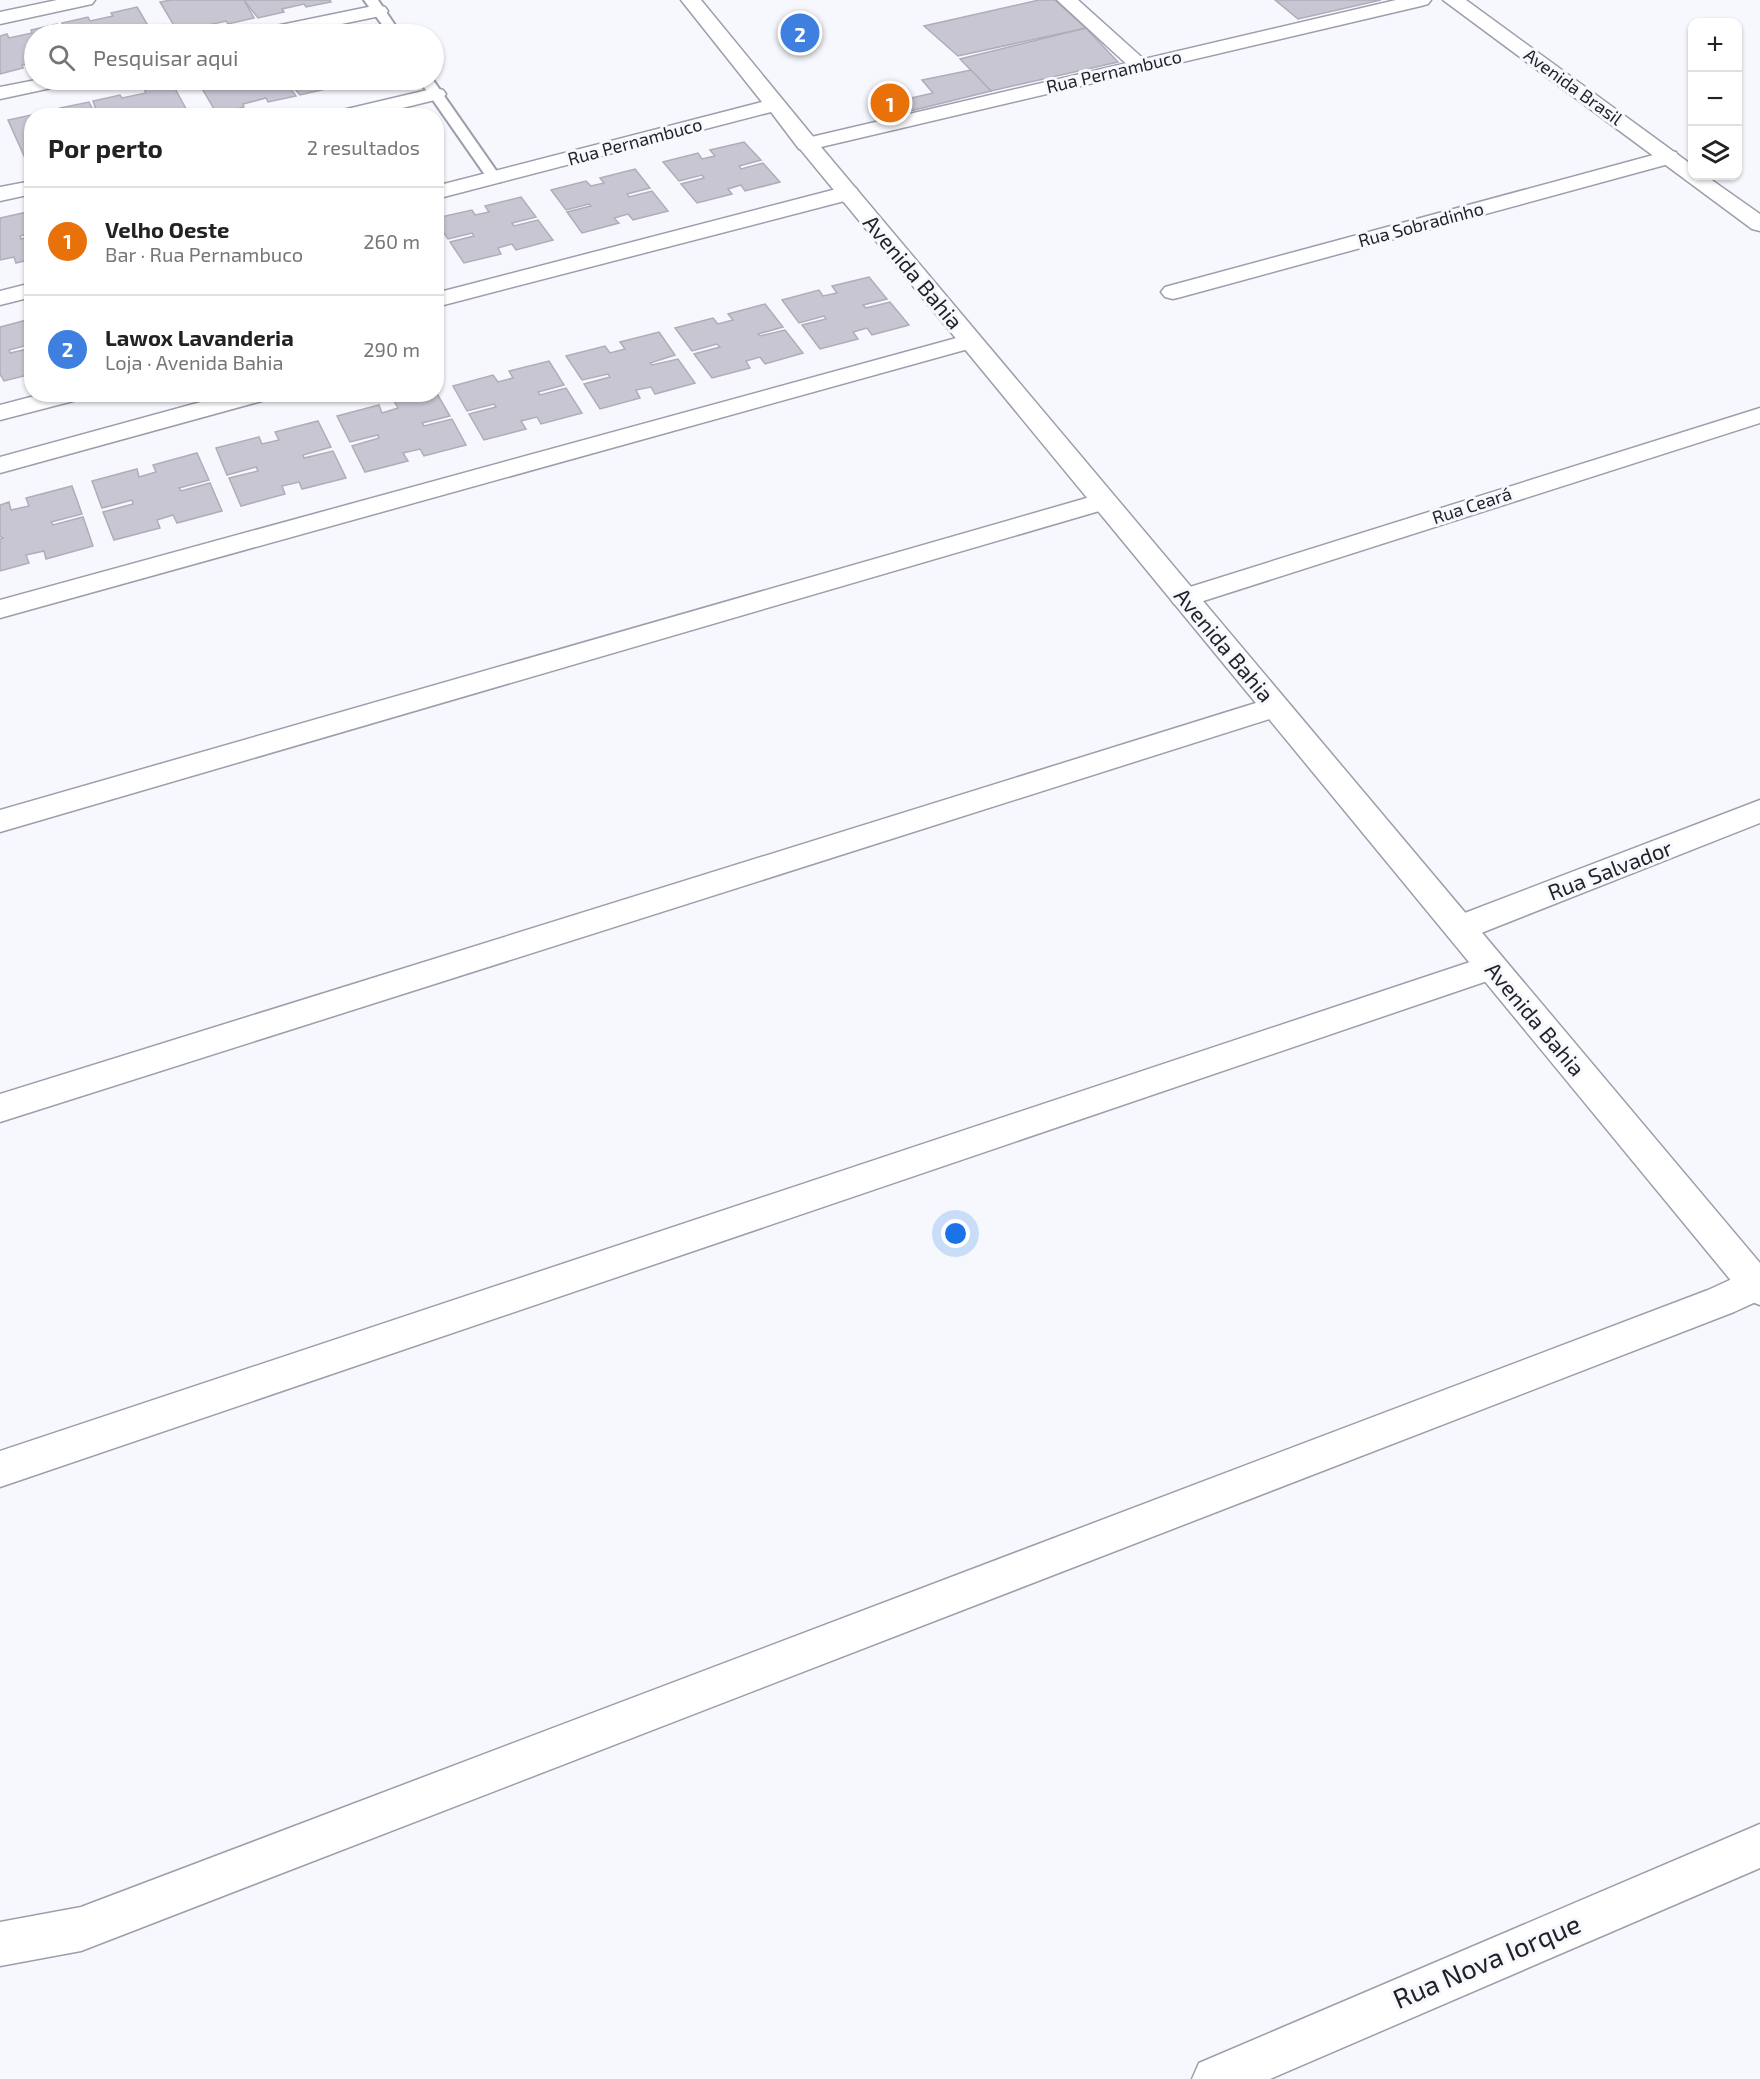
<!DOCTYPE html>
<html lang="pt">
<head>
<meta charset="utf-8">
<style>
  :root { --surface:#fff; --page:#f2f2f2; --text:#222; --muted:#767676; --line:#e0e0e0; --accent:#d93025 }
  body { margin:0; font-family:"Exo 2",sans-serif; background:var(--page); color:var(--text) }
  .controls { position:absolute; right:18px; top:18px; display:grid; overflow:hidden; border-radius:12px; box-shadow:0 2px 4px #0004 }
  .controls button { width:54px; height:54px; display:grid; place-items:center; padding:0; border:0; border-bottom:2px solid var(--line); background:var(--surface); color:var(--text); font:30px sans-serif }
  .you { position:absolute; left:956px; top:1234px; width:21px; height:21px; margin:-15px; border:4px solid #fff; border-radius:50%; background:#1a73e8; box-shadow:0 0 0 9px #1a73e833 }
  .badge { display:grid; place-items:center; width:39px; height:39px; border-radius:50%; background:var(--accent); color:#fff; font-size:20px; font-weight:700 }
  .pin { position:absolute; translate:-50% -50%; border:3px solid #fff; box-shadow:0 2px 6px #0006 }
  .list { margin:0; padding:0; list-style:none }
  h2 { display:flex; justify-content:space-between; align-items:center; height:78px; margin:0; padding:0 24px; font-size:26px }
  h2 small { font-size:20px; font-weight:400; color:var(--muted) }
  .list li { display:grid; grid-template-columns:39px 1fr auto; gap:18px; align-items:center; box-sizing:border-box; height:108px; padding:0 24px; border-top:2px solid var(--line) }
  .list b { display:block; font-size:22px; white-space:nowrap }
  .list p { margin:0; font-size:20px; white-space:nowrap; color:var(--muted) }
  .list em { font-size:20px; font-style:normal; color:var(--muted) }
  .icon { flex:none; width:33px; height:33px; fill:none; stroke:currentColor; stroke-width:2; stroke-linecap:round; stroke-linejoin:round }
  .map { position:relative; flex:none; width:1760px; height:2079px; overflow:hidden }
  .search { position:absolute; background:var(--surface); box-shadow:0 2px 4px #0004; left:24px; top:24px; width:420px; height:66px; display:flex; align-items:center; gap:15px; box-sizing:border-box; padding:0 21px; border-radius:33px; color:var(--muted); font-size:22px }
  .panel { position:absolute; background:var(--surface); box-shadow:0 2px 4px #0004; left:24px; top:108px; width:420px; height:294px; border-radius:24px }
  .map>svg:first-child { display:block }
  .building { fill:#c8c6d3; stroke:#aeadb9; stroke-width:1.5 }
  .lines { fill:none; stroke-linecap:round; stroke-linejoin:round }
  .lane-casing { stroke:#9b9fab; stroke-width:4 }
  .street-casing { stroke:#9b9fab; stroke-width:3 }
  .secondary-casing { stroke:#9b9fab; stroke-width:3 }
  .lane { fill:#fff; fill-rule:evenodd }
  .street { fill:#fff; fill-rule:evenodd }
  .secondary { fill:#fff; fill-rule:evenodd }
  .labels { text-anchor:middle; stroke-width:6; stroke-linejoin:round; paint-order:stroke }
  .far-street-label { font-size:18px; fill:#1f2125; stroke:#f6f8fd }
  .street-label { font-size:22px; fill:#1f2125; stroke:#f6f8fd }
  .near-street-label { font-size:27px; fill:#1f2125; stroke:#f6f8fd }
</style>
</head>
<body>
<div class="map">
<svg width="1760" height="2079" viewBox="0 0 1760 2079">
  <rect width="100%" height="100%" fill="#f6f8fd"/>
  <g class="building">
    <polygon points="171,0 244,0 254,18 228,24 226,21 204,26 206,29 179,34 160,2"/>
    <polygon points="244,0 330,0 331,2 306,7 304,4 282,9 284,12 258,18"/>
    <polygon points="1039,0 1055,0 1086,28 958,56 924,26"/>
    <polygon points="1275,0 1381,0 1298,19"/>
    <polygon points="137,7 153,34 65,34 67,34 62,23 88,17 90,21 113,16 111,13"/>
    <polygon points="57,24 63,34 34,34 34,62 22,65 23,68 0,74 0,36 7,34 9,38 32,33 31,30"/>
    <polygon points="1086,28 1118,62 991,91 960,59"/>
    <polygon points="971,70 991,91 902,113 898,101 933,93 922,80"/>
    <polygon points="197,80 287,80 290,84 287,84 296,96 268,102 266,98 243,104 244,107 217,114"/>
    <polygon points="287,80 366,80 350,83 347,80 324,85 326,89 300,95"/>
    <polygon points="172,83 190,116 98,116 93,101 120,95 122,98 146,93 144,89"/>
    <polygon points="89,102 95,114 98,116 45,116 62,112 60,108"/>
    <polygon points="36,114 37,116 32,116 32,156 25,158 8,120"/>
    <polygon points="744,142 761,160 739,166 741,169 763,163 780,182 745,191 741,185 728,189 732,194 697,203 681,184 704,178 702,175 679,181 663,162 698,153 702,159 715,156 710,150"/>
    <polygon points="635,169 650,188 627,194 629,197 652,191 668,211 633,220 628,214 614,218 619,223 582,233 567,212 591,206 589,204 566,210 551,190 586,181 591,186 604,183 600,178"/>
    <polygon points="521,197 536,217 512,223 514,226 538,220 553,240 516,250 512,244 498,248 501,254 464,263 450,242 474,236 472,233 448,239 436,222 436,218 472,210 475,215 489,212 485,206"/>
    <polygon points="32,211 32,233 20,236 21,239 32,236 32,259 16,263 14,257 0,260 0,218"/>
    <polygon points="869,277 887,299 863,305 866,308 890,302 909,325 872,335 867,328 853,332 858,339 820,349 802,325 826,319 824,316 799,323 782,300 819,290 823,296 837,293 832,286"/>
    <polygon points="765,304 783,327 758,334 760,336 785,330 803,353 765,364 760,357 746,361 750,368 712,378 694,354 720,347 717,344 692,351 675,328 713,318 718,324 733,320 728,314"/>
    <polygon points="27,320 32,331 32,344 9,350 10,353 32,348 32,374 4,381 0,374 0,327"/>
    <polygon points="659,332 675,355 650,363 652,365 678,359 695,383 655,394 651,387 636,390 640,398 600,409 584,384 610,377 608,374 582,380 566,356 605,346 610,353 625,349 620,342"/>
    <polygon points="549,361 564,385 538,392 540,395 566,388 582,413 541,424 537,417 521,421 526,429 484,440 469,414 496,407 494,404 467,411 453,386 493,375 498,382 513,378 509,371"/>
    <polygon points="436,392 450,416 422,423 424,426 452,419 466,445 424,456 420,449 403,453 408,461 365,472 352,446 379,438 378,435 350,442 337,416 379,405 382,413 398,408 394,401 420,394 436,394"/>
    <polygon points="318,421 331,447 303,455 304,458 333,451 346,478 302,489 299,482 282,486 285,494 241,506 229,478 258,471 256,467 227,475 216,448 259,437 262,444 279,440 275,432"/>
    <polygon points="197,453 209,480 179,488 181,491 210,483 222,511 177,523 173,515 157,520 160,528 114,540 103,512 133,504 132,500 102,508 92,481 137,469 139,477 156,472 153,465"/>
    <polygon points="72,486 82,514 51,522 53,525 83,517 93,546 46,559 44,551 26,555 29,563 0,571 0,539 3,538 0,536 0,505 9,502 11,510 29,506 26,498"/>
  </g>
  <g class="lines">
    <defs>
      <g id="lane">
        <polygon points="364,0 378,0 401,34 389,34"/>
        <polygon points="419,80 433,80 502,179 500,182 490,182"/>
      </g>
      <g id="street">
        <polygon points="57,0 95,0 92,4 0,24 0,12"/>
        <polygon points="681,0 701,0 815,139 818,144 815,149 807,150 799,149 771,112 436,199 436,186 762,102"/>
        <polygon points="1057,0 1078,0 1147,62 1150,66 1147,70 1133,70"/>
        <polygon points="378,5 385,7 388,11 385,15 293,34 256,34 259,30 266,28"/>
        <polygon points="36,80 73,80 70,84 0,99 0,87"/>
        <polygon points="436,88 443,90 446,94 443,98 370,116 331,116 334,112"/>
        <polygon points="1668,151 1676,152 1679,157 1676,162 1181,297 1173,299 1165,297 1161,292 1165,287"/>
        <polygon points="32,181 32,194 0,201 0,187"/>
        <polygon points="848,186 856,188 859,193 856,198 436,307 436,293"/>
        <polygon points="32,283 32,297 0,305 0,291"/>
        <polygon points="971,334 979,336 983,341 979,346 0,618 0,600"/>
        <polygon points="42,394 84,394 81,399 0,420 0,405"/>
        <polygon points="230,394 272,394 269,399 0,473 0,457"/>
        <polygon points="1760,408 1760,423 1194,604 1184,607 1174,604 1170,598 1174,592"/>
        <polygon points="1104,493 1113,495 1117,501 1113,507 0,832 0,810"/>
        <polygon points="1275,697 1285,700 1289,707 1285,714 0,1122 0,1094"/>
        <polygon points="1760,800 1760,823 1471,937 1460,940 1449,937 1444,928 1449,919"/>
        <polygon points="1491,955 1502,958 1507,967 1502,976 0,1487 0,1451"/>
        <polygon points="1756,1268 1760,1270 1760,1300 1734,1312 81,1951 0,1966 0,1922 81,1907 1708,1290"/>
      </g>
      <g id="secondary">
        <polygon points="1396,0 1431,0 1428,4 1421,6 821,147 1760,1263 1760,1305 1747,1300 796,144 799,139 807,138"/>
        <polygon points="1443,0 1466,0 1692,165 1692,176 1706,176 1760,214 1760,231 1752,229"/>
        <polygon points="1760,1824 1760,1868 1270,2079 1192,2079 1199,2063"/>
      </g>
    </defs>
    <use href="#lane" class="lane-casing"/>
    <use href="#street" class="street-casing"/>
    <use href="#secondary" class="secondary-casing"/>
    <use href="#lane" class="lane"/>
    <use href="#street" class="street"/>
    <use href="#secondary" class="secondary"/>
  </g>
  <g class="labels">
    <g class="far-street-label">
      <text transform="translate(1114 72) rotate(-13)" y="6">Rua Pernambuco</text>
      <text transform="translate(1573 87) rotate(36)" y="6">Avenida Brasil</text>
      <text transform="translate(635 142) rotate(-15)" y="6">Rua Pernambuco</text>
      <text transform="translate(1421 225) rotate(-15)" y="6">Rua Sobradinho</text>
      <text transform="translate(1472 506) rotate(-18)" y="6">Rua Ceará</text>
    </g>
    <g class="street-label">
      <text transform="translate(913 272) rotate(50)" y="8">Avenida Bahia</text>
      <text transform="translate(1224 645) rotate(50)" y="8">Avenida Bahia</text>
      <text transform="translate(1610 870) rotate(-21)" y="8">Rua Salvador</text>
      <text transform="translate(1535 1019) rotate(50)" y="8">Avenida Bahia</text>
    </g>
    <g class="near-street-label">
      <text transform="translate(1487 1962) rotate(-23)" y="9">Rua Nova Iorque</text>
    </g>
  </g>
</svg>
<div class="controls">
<button>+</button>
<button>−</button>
<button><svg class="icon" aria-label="layers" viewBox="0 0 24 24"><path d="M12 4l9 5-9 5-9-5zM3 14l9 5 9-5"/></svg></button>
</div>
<div class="you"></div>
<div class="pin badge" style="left:890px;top:103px;background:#e8710a">1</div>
<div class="pin badge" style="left:800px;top:33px;background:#3f7fe0">2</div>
<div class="search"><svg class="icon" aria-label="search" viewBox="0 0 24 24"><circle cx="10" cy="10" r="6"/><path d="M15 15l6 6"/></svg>Pesquisar aqui</div>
<section class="panel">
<h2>Por perto<small>2 resultados</small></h2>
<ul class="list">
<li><span class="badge" style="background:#e8710a">1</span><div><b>Velho Oeste</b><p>Bar · Rua Pernambuco</p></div><em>260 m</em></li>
<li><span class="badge" style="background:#3f7fe0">2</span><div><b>Lawox Lavanderia</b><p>Loja · Avenida Bahia</p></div><em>290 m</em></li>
</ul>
</section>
</div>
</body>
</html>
